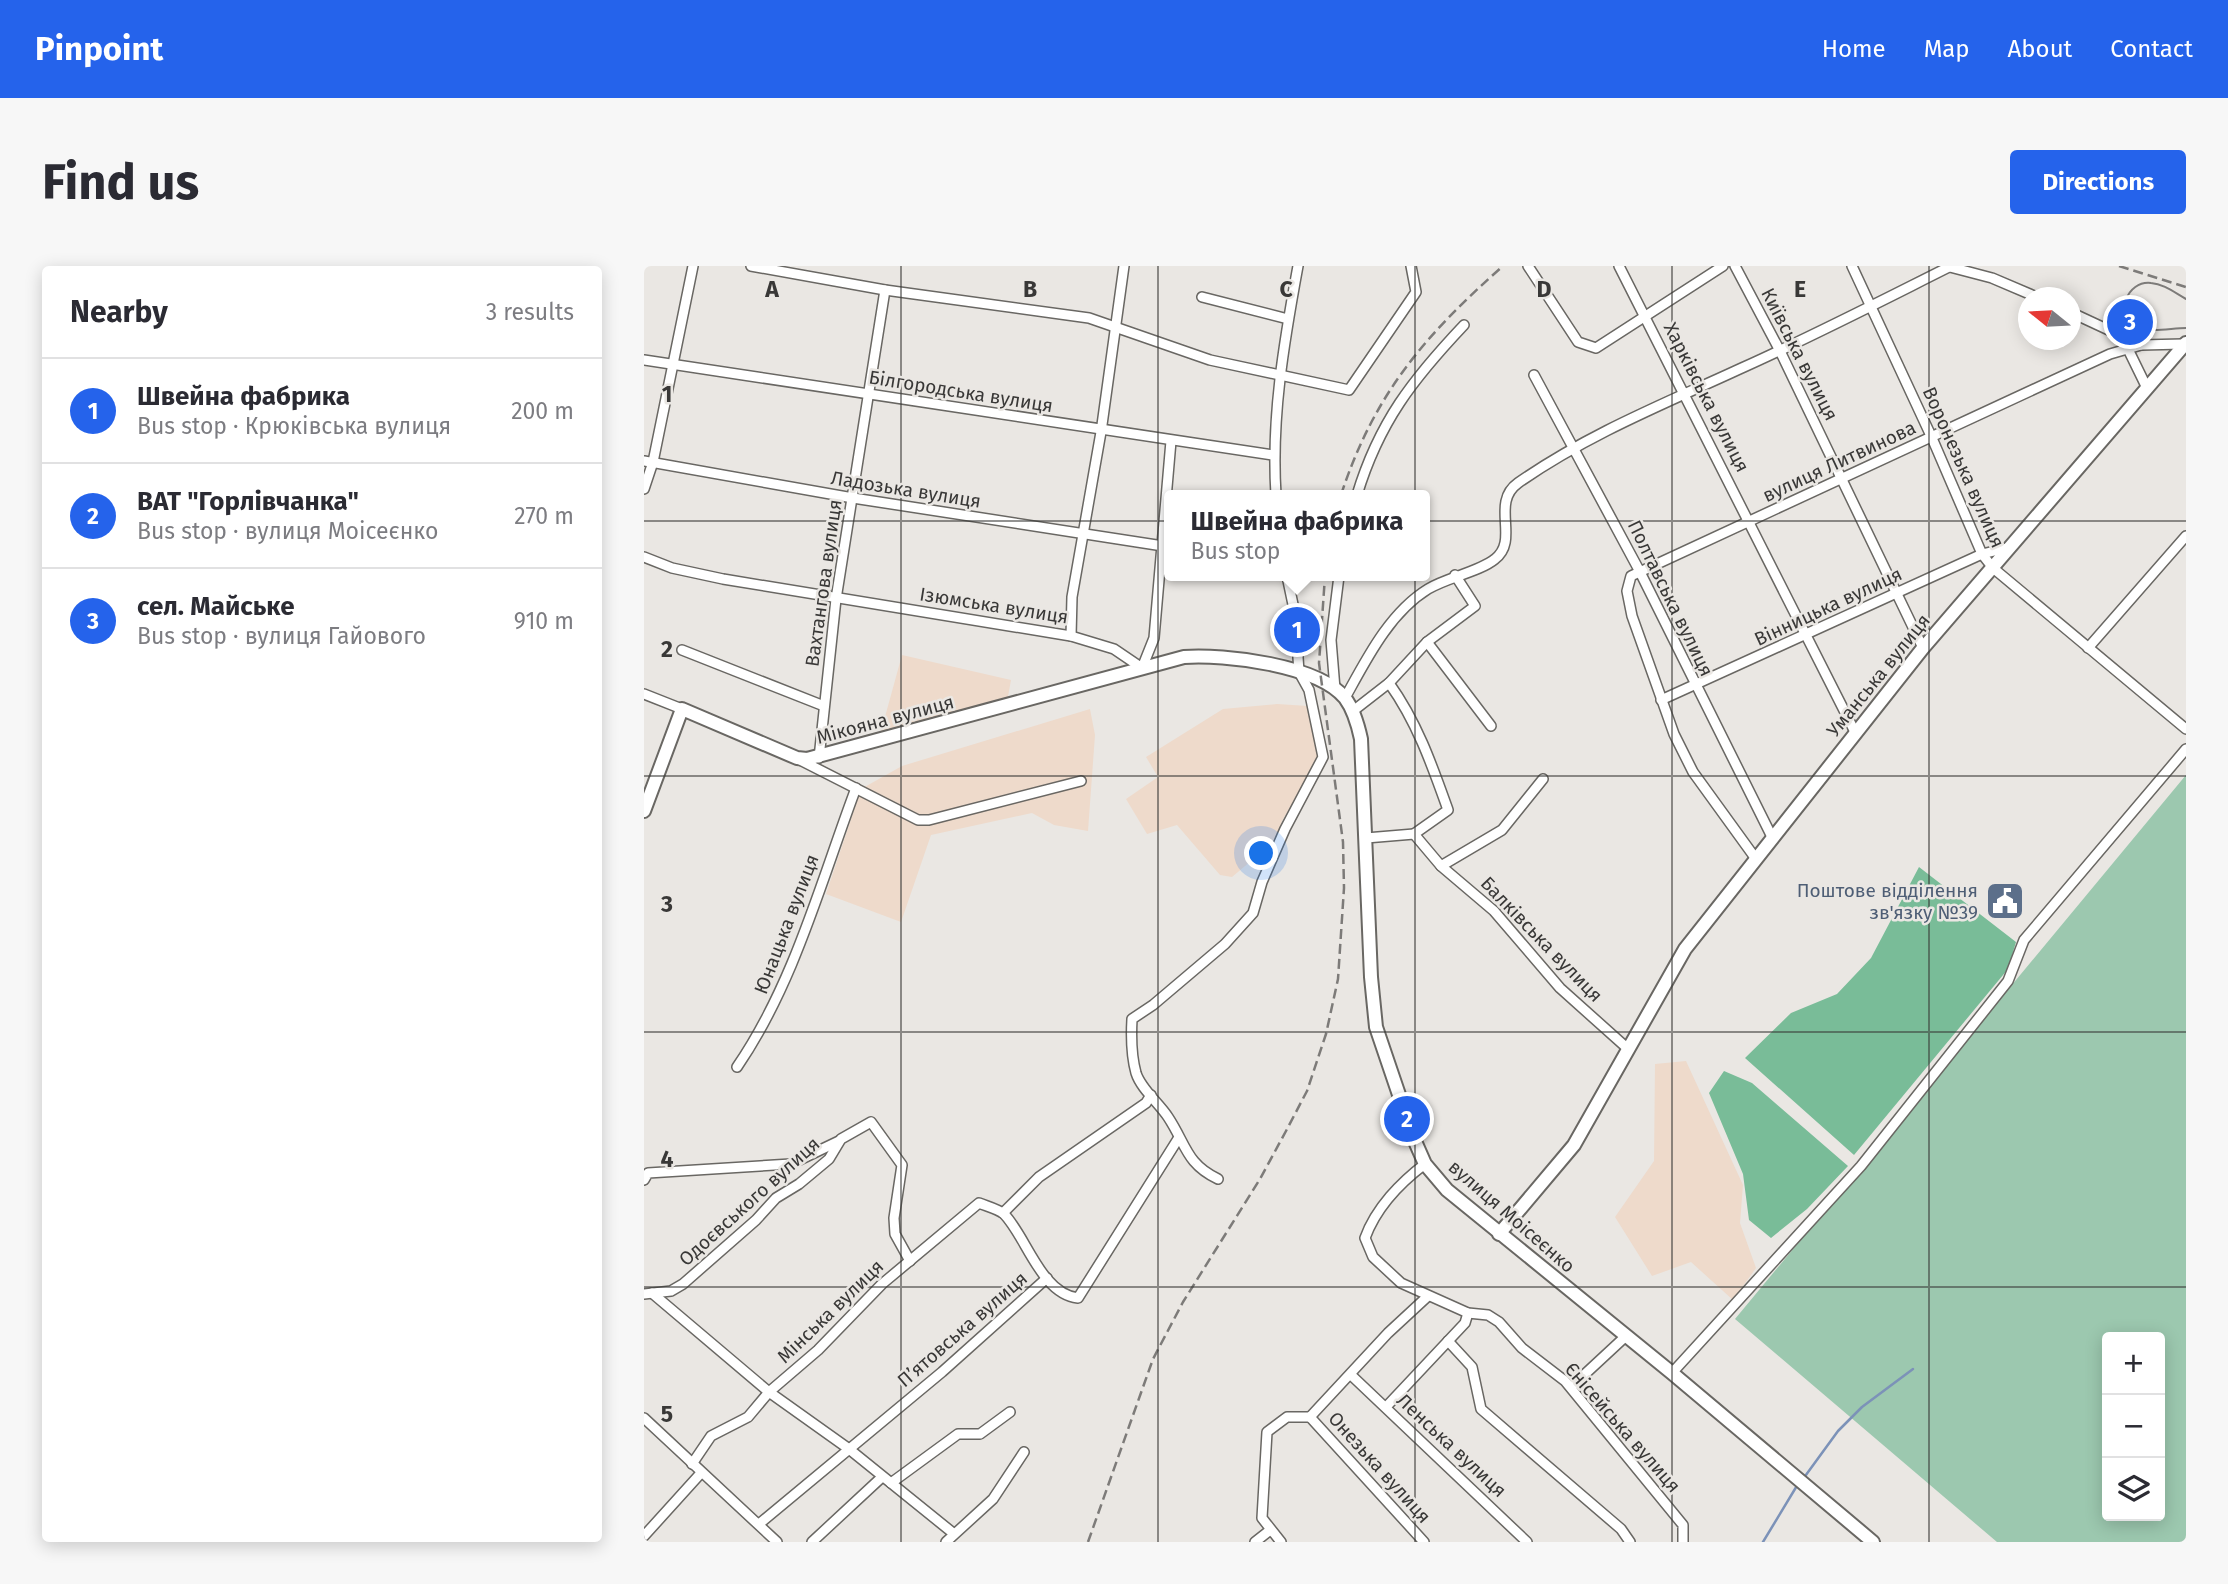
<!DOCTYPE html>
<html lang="en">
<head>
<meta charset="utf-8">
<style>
  :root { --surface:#fff; --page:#f7f7f7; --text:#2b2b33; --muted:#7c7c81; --line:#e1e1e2; --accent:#2563eb }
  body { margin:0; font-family:"Fira Sans",sans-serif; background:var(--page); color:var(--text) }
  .controls { position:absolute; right:21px; bottom:21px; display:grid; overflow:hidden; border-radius:7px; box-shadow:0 4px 18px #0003 }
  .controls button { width:63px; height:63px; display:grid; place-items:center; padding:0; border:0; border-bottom:2px solid var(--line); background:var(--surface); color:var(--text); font:35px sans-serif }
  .compass { position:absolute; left:1374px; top:21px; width:63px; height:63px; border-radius:50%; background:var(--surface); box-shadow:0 4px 18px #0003; rotate:288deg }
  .you { position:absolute; left:618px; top:588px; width:24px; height:24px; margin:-18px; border:5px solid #fff; border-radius:50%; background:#1a73e8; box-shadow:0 0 0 10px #1a73e833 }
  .badge { display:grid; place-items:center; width:46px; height:46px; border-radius:50%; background:var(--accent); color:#fff; font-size:23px; font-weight:700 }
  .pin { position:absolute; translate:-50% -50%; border:4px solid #fff; box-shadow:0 2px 7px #0006 }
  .popup { position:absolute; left:520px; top:224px; width:266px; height:91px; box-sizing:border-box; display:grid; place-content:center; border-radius:7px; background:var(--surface); filter:drop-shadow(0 2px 5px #0005); font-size:23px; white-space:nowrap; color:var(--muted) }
  .popup b { font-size:26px; color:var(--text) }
  .popup::after { content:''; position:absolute; left:50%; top:100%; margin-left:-14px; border:14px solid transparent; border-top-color:var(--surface) }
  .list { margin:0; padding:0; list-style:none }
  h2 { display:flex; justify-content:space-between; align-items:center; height:91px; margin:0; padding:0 28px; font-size:30px }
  h2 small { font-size:23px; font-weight:400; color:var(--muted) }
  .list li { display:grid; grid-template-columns:46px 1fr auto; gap:21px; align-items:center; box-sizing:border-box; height:105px; padding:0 28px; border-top:2px solid var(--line) }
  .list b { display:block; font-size:26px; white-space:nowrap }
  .list p { margin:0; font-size:23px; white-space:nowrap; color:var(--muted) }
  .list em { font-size:23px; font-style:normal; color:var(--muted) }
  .icon { flex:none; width:38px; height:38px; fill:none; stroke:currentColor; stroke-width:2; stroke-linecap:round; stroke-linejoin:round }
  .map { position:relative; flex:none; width:1542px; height:1276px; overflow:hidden; border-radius:7px }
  header { display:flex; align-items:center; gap:42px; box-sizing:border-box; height:98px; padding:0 35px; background:var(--accent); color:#fff }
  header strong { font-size:33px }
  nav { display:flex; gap:38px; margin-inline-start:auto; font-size:24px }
  .intro { display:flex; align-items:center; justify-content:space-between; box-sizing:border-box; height:168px; padding:0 42px }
  h1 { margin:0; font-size:49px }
  .button { padding:18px 32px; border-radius:7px; background:var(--accent); color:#fff; font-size:24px; font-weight:700 }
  main { display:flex; gap:42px; padding:0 42px }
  aside { flex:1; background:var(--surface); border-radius:7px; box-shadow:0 4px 18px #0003 }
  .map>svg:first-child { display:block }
  .industrial { fill:#eedacb }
  .green { fill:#9cc8af; fill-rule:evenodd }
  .forest { fill:#79bc98 }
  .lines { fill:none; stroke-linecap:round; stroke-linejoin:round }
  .stream { stroke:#7c92b8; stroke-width:2.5 }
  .street-casing { stroke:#696763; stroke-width:12 }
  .secondary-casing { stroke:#696763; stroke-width:16 }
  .street { stroke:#fff; stroke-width:9 }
  .secondary { stroke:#fff; stroke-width:12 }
  .tram { stroke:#7d7b79; stroke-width:2 }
  .rail { stroke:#7d7b79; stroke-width:2.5; stroke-dasharray:10 5; stroke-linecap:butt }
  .grid { fill:none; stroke:#393837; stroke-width:2; stroke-opacity:0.55 }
  .labels { text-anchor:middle; stroke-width:5; stroke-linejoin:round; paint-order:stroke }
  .street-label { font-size:19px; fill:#393837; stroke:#eae7e3 }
  .service-label { font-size:19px; fill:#4e5e75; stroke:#eae7e3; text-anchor:end }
  .grid-label { font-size:23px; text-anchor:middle; font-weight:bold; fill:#393837; stroke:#eae7e3; stroke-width:5; stroke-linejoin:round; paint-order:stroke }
</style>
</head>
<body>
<header>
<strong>Pinpoint</strong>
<nav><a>Home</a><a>Map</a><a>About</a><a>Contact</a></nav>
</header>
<div class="intro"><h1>Find us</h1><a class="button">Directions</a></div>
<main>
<aside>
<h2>Nearby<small>3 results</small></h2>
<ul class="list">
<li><span class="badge">1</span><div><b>Швейна фабрика</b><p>Bus stop · Крюківська вулиця</p></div><em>200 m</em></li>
<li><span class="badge">2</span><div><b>ВАТ &quot;Горлівчанка&quot;</b><p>Bus stop · вулиця Моісеєнко</p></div><em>270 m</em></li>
<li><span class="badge">3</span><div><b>сел. Майське</b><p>Bus stop · вулиця Гайового</p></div><em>910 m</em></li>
</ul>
</aside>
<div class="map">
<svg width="1542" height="1276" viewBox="0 0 1542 1276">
  <rect width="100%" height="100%" fill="#eae7e3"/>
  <g class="industrial">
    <polygon points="258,389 367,414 363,436 236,469"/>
    <polygon points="633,438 664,440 676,490 638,555 632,574 588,611 576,609 533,559 503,568 482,533 514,511 502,491 579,443"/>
    <polygon points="446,443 451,469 444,565 410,559 388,547 287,569 257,656 182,628 217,523 258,500"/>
    <polygon points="1042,795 1099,919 1096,957 1112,1002 1089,1034 1047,996 1008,1010 971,951 1010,895 1011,798"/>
  </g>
  <path class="green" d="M 1542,509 L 1542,1276 L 1353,1276 L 1091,1053 ZM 1463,1071 L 1516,1071 L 1516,1250 L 1463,1250 Z"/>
  <g class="forest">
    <polygon points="1275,601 1372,676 1364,703 1210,889 1101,792 1147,747 1193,728 1227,692"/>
    <polygon points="1080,805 1108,817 1204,900 1163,943 1127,972 1105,954 1099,908 1065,827"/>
  </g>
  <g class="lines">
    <g class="stream">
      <polyline points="1159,1213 1194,1165 1218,1141 1269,1103"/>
      <polyline points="1119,1276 1154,1218"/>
    </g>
    <defs>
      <g id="street">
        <polyline points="107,0 241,24 445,52 566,94 705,124 772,26 767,0"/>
        <polyline points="884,0 934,76 952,82 1079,0"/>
        <polyline points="975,0 1211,466"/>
        <polyline points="1091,0 1136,85 1279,382"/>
        <polyline points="1208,0 1288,172 1338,288 1349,302 1542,463"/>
        <polyline points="1302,0 1348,12 1395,32"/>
        <polyline points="558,31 644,53"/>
        <polyline points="1426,46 1497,79 1539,78"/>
        <polyline points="1481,77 1502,120"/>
        <polyline points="0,94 629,189"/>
        <polyline points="890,109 995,304 1129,573"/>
        <polyline points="0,195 209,232 519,280"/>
        <polyline points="0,223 9,196 49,0"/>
        <path d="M 632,229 C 627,152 640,76 654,0"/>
        <path d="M 713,229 C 735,156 769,113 820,59"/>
        <polyline points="0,291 28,302 79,313 427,370 470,383 498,402 510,372 527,175"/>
        <polyline points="427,370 428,331 457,166 480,0"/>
        <polyline points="783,376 847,460"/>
        <polyline points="1444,382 1542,270"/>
        <polyline points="38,384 180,440"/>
        <path d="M 745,417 C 773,456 788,499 804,544 L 770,568 L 797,600 L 850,645 L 916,722 L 983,782"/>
        <polyline points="691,423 687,374 695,310"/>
        <polyline points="0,428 38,443"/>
        <path d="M 701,432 C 722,394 745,347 784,323 C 804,311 835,306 851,293 C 876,274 846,237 874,217 C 944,168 1022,137 1100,101 C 1169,70 1237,35 1305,1"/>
        <polyline points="1017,434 1338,288 1367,281"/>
        <polyline points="709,445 745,417 783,376 831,340 811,309"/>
        <polyline points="175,492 192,333 241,24"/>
        <polyline points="154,493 274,554 285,554 437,515"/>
        <polyline points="722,572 770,568"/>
        <polyline points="1112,593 1049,506 1030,468 988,350 983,325 987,310 1466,88 1497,79"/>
        <polyline points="797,600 858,564 899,513"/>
        <path d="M 93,801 C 150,718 177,615 212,522"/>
        <path d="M 781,898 C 757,916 732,942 721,972 L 729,991 L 757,1017 L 824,1047 L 844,1049 L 855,1056 L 878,1082 L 921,1115 L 1039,1259 L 1039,1276"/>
        <path d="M 574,913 C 542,898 542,878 524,851 C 515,837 497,823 492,807 C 487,789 487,771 488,753 L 509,739 L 581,678 L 609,647 L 618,616 L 641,563 L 679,491 L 665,424 L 655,406 L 651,348 L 643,310"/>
        <polyline points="0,914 4,907 147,898 195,875"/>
        <polyline points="359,947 395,911 502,837 507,829"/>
        <polyline points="8,1027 125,1126 205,1183 309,1267"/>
        <polyline points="0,1028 27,1025 39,1018 112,954 132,932 155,918 185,893 197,873 227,856 258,899 250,952 251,968 266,995"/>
        <polyline points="804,1075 828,1101 837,1143 977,1263 986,1276"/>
        <polyline points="1028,1107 1217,900 1364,715 1380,674 1542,483"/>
        <polyline points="707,1109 883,1276"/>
        <polyline points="927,1121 982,1070"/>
        <polyline points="742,1141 821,1057 824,1047"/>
        <polyline points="666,1151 780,1276"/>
        <polyline points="666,1151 744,1067 784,1030"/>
        <polyline points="0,1152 133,1276"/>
        <path d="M 48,1198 L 67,1170 L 104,1151 L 125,1126 L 174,1084 L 238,1018 L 335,937 C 342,940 354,943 360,948 C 382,970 397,1028 434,1032 L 534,873"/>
        <polyline points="247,1217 314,1168 336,1168 366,1146"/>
        <polyline points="115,1258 298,1106 403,1012"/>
        <polyline points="0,1270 57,1207"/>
        <polyline points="168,1276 238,1211"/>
        <polyline points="302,1276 349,1233 380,1186"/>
        <polyline points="611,1276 625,1265"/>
        <polyline points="637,1276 618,1252 623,1166 643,1151 666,1151"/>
      </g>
      <g id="secondary">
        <path d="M 0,545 L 38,443 L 153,492 L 163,493 L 540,391 C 581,388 674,399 701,432 C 710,444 714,459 717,473 L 727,711 L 732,761 L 770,873 L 781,898 L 803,924 L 1028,1107 L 1229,1276"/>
        <polyline points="855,968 930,879 1041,683 1279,382 1542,77"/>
      </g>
    </defs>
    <use href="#street" class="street-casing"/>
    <use href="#secondary" class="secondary-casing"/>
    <use href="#street" class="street"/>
    <use href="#secondary" class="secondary"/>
    <path class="tram" d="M 1542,33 C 1531,27 1520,18 1507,17 C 1483,14 1469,50 1493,61 C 1506,67 1527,62 1542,62"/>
    <g class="rail">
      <polyline points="1475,0 1542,21"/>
      <path d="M 697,229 C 730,128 781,69 859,0"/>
      <polyline points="444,1276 509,1093 539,1036 616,913 642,865 663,825 682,768 694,713 700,622 699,576 675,397 681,310"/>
    </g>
  </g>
  <path class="grid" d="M 257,0 L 257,1276M 514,0 L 514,1276M 771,0 L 771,1276M 1028,0 L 1028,1276M 1285,0 L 1285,1276M 0,255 L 1542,255M 0,510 L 1542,510M 0,766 L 1542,766M 0,1021 L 1542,1021"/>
  <defs>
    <symbol id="civic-square" viewBox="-11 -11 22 22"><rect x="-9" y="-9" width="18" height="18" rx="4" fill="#5c6f8a" stroke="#eae7e3"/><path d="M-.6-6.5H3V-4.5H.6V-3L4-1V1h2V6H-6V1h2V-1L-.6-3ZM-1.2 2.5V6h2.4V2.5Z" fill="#fff"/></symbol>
  </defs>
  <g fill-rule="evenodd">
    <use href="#civic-square" x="1339" y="613" width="44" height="44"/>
  </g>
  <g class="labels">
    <g class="street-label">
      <text transform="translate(1156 88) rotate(63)" y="7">Київська вулиця</text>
      <text transform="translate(317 125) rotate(9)" y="7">Білгородська вулиця</text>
      <text transform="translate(1063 131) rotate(63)" y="7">Харківська вулиця</text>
      <text transform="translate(1195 195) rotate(-25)" y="7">вулиця Литвинова</text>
      <text transform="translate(1320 201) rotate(66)" y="7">Воронезька вулиця</text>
      <text transform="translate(262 223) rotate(9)" y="7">Ладозька вулиця</text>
      <text transform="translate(179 317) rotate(-82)" y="7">Вахтангова вулиця</text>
      <text transform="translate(1027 332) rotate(64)" y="7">Полтавська вулиця</text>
      <text transform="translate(350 339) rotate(9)" y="7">Ізюмська вулиця</text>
      <text transform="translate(1184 340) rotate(-25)" y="7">Вінницька вулиця</text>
      <text transform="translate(1234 409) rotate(-51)" y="7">Уманська вулиця</text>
      <text transform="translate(241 453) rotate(-15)" y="7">Мікояна вулиця</text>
      <text transform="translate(142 658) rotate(-69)" y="7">Юнацька вулиця</text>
      <text transform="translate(898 673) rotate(46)" y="7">Балківська вулиця</text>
      <text transform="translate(105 935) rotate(-42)" y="7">Одоєвського вулиця</text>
      <text transform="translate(868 950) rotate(41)" y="7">вулиця Моісеєнко</text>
      <text transform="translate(186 1045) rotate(-44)" y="7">Мінська вулиця</text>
      <text transform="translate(318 1063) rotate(-41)" y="7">П’ятовська вулиця</text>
      <text transform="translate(979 1161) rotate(49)" y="7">Єнісейська вулиця</text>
      <text transform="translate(808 1179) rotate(43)" y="7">Ленська вулиця</text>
      <text transform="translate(736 1201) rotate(48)" y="7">Онезька вулиця</text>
    </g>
    <g class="service-label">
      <text x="1334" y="631">Поштове відділення<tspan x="1334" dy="22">зв'язку №39</tspan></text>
    </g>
  </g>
  <g class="grid-label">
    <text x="128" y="31">A</text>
    <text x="386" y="31">B</text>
    <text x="642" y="31">C</text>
    <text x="900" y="31">D</text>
    <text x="1156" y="31">E</text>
    <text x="23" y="136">1</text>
    <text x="23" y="391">2</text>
    <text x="23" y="646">3</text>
    <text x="23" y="901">4</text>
    <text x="23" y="1156">5</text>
  </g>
</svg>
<div class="controls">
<button>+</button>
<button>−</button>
<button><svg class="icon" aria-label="layers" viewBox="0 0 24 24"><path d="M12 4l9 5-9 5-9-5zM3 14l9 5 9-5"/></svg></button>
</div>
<svg class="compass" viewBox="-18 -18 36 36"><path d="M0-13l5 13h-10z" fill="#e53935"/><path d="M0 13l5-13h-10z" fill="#7c7c81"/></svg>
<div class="you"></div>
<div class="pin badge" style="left:653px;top:364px">1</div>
<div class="popup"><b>Швейна фабрика</b>Bus stop</div>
<div class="pin badge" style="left:763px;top:853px">2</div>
<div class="pin badge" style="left:1486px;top:56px">3</div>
</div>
</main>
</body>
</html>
